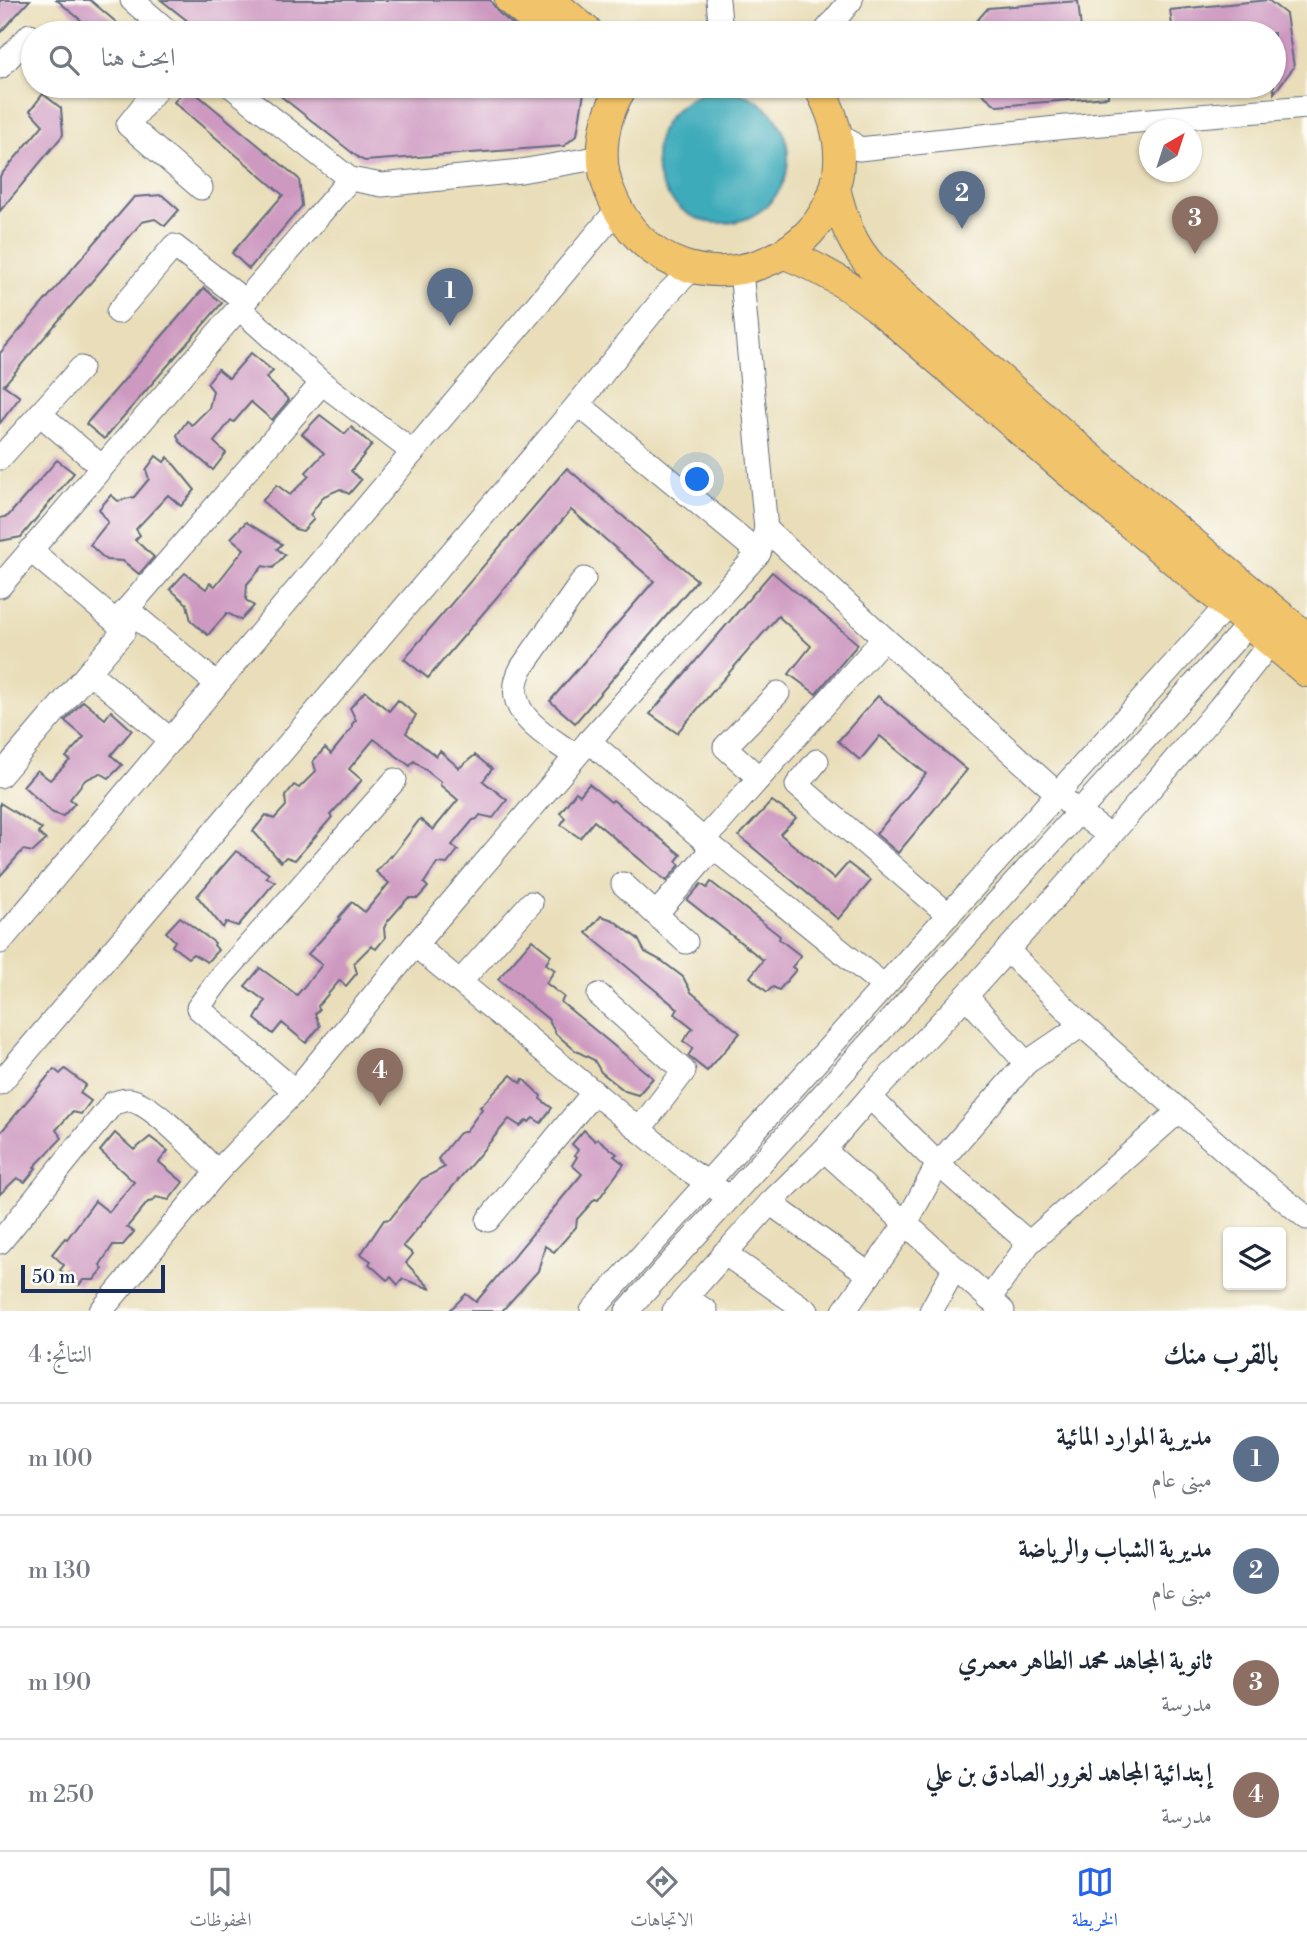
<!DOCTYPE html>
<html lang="ar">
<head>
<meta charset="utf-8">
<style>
  :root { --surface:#fff; --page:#f2f2f3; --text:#1f2937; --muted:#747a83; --line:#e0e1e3; --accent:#2563eb }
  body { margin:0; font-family:"Libre Bodoni",Amiri,serif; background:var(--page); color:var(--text); direction:rtl }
  .controls { position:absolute; right:21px; bottom:21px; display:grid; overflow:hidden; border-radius:7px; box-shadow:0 2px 5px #0004 }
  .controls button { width:63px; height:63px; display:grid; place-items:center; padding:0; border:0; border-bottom:2px solid var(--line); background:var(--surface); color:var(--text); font:35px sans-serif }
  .compass { position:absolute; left:1139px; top:119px; width:63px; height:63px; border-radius:50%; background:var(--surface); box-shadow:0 2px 5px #0004; rotate:39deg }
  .scale { position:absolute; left:21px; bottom:18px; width:144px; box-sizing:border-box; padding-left:7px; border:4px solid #1b2f5e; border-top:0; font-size:19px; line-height:24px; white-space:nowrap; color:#1b2f5e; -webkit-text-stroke:5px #fdfcf7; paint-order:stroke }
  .you { position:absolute; left:698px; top:480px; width:24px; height:24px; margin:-18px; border:5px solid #fff; border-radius:50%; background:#1a73e8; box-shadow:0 0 0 10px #1a73e833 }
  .badge { display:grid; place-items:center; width:46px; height:46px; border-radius:50%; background:var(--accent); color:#fff; font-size:23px; font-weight:700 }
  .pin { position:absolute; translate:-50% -58px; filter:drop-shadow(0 2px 4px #0008) }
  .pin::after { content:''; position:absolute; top:37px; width:24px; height:21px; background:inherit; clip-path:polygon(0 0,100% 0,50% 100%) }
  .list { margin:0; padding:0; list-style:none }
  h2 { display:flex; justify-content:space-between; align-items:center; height:91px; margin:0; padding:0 28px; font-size:30px }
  h2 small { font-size:23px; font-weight:400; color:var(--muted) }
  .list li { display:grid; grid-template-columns:46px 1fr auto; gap:21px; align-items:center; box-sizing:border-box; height:112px; padding:0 28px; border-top:2px solid var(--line) }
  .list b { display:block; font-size:26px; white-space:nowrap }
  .list p { margin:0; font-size:23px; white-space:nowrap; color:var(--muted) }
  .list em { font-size:23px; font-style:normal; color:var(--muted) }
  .icon { flex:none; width:38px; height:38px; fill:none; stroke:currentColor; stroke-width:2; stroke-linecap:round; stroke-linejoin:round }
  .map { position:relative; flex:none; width:1307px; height:1311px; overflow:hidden; direction:ltr }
  .search { position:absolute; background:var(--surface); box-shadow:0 2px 5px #0004; left:21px; right:21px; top:21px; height:77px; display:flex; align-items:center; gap:18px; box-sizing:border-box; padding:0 24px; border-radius:38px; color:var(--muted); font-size:26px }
  .sheet { height:539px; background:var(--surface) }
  nav { display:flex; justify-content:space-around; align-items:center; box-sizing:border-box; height:98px; border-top:2px solid var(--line); background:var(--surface); font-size:19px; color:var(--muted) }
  nav a { display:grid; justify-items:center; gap:4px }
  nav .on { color:var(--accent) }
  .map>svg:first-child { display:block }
  .water { fill:#3cabba; stroke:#2c6d8c; stroke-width:2 }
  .building { fill:#ce99c1 }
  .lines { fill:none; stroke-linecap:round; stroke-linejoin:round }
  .minor-casing { stroke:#636c7e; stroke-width:25 }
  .major-casing { stroke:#636c7e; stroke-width:32 }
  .minor { stroke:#fff; stroke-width:23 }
  .major { stroke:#f1c36a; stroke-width:30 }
</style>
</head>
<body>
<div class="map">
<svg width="1307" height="1311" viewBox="0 0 1307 1311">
  <rect width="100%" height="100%" fill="#fdfcf7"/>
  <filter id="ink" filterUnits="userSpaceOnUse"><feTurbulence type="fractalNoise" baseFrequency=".0143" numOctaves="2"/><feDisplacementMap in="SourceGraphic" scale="14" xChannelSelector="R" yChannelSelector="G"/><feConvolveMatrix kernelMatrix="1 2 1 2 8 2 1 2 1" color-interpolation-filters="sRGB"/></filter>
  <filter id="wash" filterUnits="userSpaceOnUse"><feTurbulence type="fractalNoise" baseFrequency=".00686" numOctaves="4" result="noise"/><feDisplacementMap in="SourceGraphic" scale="28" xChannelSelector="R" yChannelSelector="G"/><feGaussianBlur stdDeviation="1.57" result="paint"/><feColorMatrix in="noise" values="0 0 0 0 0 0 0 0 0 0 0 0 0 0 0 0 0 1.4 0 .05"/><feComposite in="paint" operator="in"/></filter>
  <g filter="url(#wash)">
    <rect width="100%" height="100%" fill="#e9deb9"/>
    <circle class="water" cx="722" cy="157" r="66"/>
    <g id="blocks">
      <g class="building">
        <polygon points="0,0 30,0 0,33"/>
        <polygon points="57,0 90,0 129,33 96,33"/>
        <polygon points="161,0 490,0 499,13 523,33 203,33"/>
        <polygon points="1268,0 1286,14 1294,67 1274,93 1274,33 1173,33 1170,10"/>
        <polygon points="1078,1 1081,29 1031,33 966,33 988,8"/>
        <polygon points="187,86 299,179 302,206 249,269 232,253 283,195 174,102"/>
        <polygon points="268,86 585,86 577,135 564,146 365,161 360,159"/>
        <polygon points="973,86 1108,86 1108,97 997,106"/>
        <polygon points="43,94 61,108 63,135 0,211 0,176 43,125 30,111"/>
        <polygon points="162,195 179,210 165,226 155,219 142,222 4,385 20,397 0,423 0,353 134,197"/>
        <polygon points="204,288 222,303 104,439 86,424"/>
        <polygon points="251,353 273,371 266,378 289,400 272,420 251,402 234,422 231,420 214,442 226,453 213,470 180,442 177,435 187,421 192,425 209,408 213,391 207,383 218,369 229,378"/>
        <polygon points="320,415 345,434 351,427 372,445 351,471 361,480 349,494 340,489 324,496 310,515 314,519 303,531 295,529 262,501 277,485 290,495 309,476 306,472 324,453 302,434"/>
        <polygon points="156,456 164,462 168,457 195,490 181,506 168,495 136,529 140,535 135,540 154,557 139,574 123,561 106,560 90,545 108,522 99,509 111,495 118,501 134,497 149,479 146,470"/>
        <polygon points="57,460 74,473 21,537 0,541 0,518 8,516"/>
        <polygon points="567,468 697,580 575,723 550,701 654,581 571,510 428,678 404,659"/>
        <polygon points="246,522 282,544 277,549 285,555 273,568 263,566 247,584 246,600 254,606 241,620 227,613 208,635 191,621 187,604 170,589 185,573 206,589 210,583 215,586 244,549 231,538"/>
        <polygon points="772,572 858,644 816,694 789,674 811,646 778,616 677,733 650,714"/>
        <polygon points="365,691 389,711 398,700 416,715 406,733 436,756 440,751 459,768 475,755 492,769 483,781 507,800 493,818 480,815 477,819 473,820 452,845 458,850 447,864 437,863 424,883 428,887 418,898 408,898 387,922 384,928 385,938 376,949 371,946 354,963 357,973 346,986 340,980 318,1006 319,1010 315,1014 320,1026 306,1043 282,1023 273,1034 255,1019 265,1001 245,986 260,968 297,995 322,965 308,954 340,919 339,917 352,902 365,912 389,883 376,872 390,856 391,857 420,819 433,830 458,800 440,785 441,782 414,761 410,766 374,739 349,769 362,780 330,815 332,817 295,860 286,857 281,862 253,831 266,815 274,819 286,806 285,796 294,785 299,788 316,771 313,761 325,748 331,754 352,728 352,724 356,720 350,708"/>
        <polygon points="878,696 967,770 898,853 876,834 926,774 880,736 860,760 838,741"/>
        <polygon points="83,701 105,719 111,711 132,730 111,755 122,765 109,778 100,773 85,780 70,799 75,803 63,816 53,813 23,786 37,770 50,780 70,760 66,757 84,737 65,721"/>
        <polygon points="589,784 611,802 613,800 681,855 676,861 680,865 666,881 594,821 580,838 561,825 565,818 560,813 576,792 580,795"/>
        <polygon points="772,801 796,818 780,834 834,879 848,863 871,881 838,919 739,836"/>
        <polygon points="0,803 42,829 38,833 46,840 33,852 23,850 0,876"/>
        <polygon points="236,851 269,874 266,877 275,882 238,926 226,922 223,928 197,896"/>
        <polygon points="711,882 780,936 779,939 801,956 792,967 796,970 779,990 773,987 767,992 750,977 763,960 687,900 701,884 707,888"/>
        <polygon points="601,916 613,920 638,939 645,952 662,961 683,977 691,992 740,1033 707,1071 688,1056 693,1048 683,1041 693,1028 675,1014 678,1009 586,933"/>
        <polygon points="180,917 215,943 214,945 218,950 207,962 193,954 188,958 172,946 175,941 166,932"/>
        <polygon points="532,940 551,955 546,964 555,970 546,983 564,997 561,1002 653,1078 638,1095 625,1091 601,1072 594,1060 576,1051 556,1034 548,1019 498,979"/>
        <polygon points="54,1069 60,1074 65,1069 86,1085 80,1093 91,1101 81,1114 72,1112 56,1130 62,1138 34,1167 36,1168 25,1182 17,1178 0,1194 0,1133"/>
        <polygon points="511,1075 521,1083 523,1079 541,1096 540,1099 552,1108 541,1123 533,1118 529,1122 527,1120 520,1126 509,1119 403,1246 413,1254 406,1263 431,1289 403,1279 398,1285 391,1277 387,1280 369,1264 371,1261 361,1254 384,1220 390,1219 422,1179 445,1167 438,1159 458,1134 466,1131 482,1109 480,1107"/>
        <polygon points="584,1130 595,1141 598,1139 617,1154 614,1156 624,1164 598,1200 595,1199 577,1219 576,1227 554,1252 545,1246 538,1271 502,1311 449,1311 466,1294 476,1302 582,1174 572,1165 577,1157 575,1155 578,1150 572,1144"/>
        <polygon points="115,1133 134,1150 150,1137 168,1151 159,1162 183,1182 169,1200 156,1197 153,1201 148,1202 127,1227 134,1232 123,1245 113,1245 100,1265 103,1269 94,1280 83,1280 79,1285 60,1270 64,1265 52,1254 65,1238 67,1239 95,1201 109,1212 134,1182 100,1151"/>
      </g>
    </g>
  </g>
  <g filter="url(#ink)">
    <use href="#blocks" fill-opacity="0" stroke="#636c7e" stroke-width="2"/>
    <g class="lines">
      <defs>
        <g id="minor">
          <polyline points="132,0 170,33"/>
          <polyline points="718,0 721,33"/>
          <polyline points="824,33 851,0"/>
          <polyline points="0,67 30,35 33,38"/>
          <polyline points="159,86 128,125 201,188"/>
          <polyline points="231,86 350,179 382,185 521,171 602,157"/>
          <polyline points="838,133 859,149 1066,127 1307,107"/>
          <polyline points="741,271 766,529"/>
          <polyline points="239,308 322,383 413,452"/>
          <polyline points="118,312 174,246 245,301"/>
          <polyline points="578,404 759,553 766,529 884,638 1077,811 1110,836"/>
          <polyline points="40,414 102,467"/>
          <polyline points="0,458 81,368"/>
          <polyline points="30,550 116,622 322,383"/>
          <polyline points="0,586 350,179"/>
          <polyline points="127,609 217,684"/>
          <polyline points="89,672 171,740"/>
          <polyline points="589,741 759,553"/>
          <path d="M 575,756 C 545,733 498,712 522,667 L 584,579"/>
          <polyline points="817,761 797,785 949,915"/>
          <polyline points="0,776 124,631 116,622"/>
          <polyline points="759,778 725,747 778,693"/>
          <polyline points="704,840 884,638"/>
          <polyline points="623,884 686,942"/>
          <polyline points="656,914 713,848"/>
          <polyline points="0,942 617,210"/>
          <polyline points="415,945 687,1169 720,1191"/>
          <polyline points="1007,950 1082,1025 1231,1156 1307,1218"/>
          <polyline points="460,982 531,903"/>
          <polyline points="599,995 684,1071 639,1130"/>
          <polyline points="966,996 1026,1063"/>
          <polyline points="0,1083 578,404 666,295 692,269"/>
          <polyline points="295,1091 198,1008 220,978 395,780"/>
          <polyline points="870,1097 938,1164 1029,1243"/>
          <polyline points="824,1150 1003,1311"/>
          <polyline points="770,1203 870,1275"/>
          <polyline points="488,1220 594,1092"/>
          <path d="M 0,1242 L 113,1103 C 118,1102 126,1099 130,1100 C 154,1104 199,1154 217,1172"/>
          <polyline points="724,1253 807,1311"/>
          <polyline points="686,1298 706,1311"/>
          <polyline points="989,1299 1029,1243 1179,1111"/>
          <polyline points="101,1311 217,1172 295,1091 415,945 589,741 704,840 884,986"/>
          <polyline points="592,1311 1238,593"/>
          <polyline points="627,1311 1259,613"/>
          <polyline points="674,1311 770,1203 824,1150 870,1097 966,996 1110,836 1219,708 1271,642"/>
          <polyline points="844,1311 905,1225 938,1164 1026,1063 1082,1025"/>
          <polyline points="931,1311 954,1269"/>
        </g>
        <g id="major">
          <polyline points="510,0 550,33"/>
          <polyline points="550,0 589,33"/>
          <path d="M 623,86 C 603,116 596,158 610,192 C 674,351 910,247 818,86"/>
          <path d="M 835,188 C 843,220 851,245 874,269 L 1087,455 L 1307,638"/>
          <path d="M 785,254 C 820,268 848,284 877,307 L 1063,467 L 1307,672"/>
        </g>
      </defs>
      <use href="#minor" class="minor-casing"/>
      <use href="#major" class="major-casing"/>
      <use href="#minor" class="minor"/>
      <use href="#major" class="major"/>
    </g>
  </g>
</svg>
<div class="controls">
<button><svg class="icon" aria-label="layers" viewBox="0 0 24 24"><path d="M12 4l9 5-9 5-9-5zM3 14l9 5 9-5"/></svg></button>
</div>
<svg class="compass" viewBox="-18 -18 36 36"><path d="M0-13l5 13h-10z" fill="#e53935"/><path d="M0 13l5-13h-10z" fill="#747a83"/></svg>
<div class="scale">50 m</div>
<div class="you"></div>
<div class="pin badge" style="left:450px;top:326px;background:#5c6f8a">1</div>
<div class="pin badge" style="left:962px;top:229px;background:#5c6f8a">2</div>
<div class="pin badge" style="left:1195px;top:254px;background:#8d6e63">3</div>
<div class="pin badge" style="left:380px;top:1106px;background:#8d6e63">4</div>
<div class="search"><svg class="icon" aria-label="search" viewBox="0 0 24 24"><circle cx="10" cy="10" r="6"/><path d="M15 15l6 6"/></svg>ابحث هنا</div>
</div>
<section class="sheet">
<h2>بالقرب منك<small>النتائج: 4</small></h2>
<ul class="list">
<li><span class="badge" style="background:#5c6f8a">1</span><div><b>مديرية الموارد المائية</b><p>مبنى عام</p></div><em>100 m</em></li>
<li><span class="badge" style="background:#5c6f8a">2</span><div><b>مديرية الشباب والرياضة</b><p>مبنى عام</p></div><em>130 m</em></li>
<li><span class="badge" style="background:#8d6e63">3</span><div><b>ثانوية المجاهد محمد الطاهر معمري</b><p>مدرسة</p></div><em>190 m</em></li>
<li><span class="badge" style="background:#8d6e63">4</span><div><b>إبتدائية المجاهد لغرور الصادق بن علي</b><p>مدرسة</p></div><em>250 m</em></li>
</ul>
</section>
<nav>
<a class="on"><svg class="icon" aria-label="map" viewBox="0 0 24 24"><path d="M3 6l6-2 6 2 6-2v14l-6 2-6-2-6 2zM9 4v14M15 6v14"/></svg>الخريطة</a>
<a><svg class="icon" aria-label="directions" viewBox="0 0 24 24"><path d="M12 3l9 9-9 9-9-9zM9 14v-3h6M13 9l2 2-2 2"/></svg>الاتجاهات</a>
<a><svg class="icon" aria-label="saved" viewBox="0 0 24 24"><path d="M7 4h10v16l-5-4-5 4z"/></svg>المحفوظات</a>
</nav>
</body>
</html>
